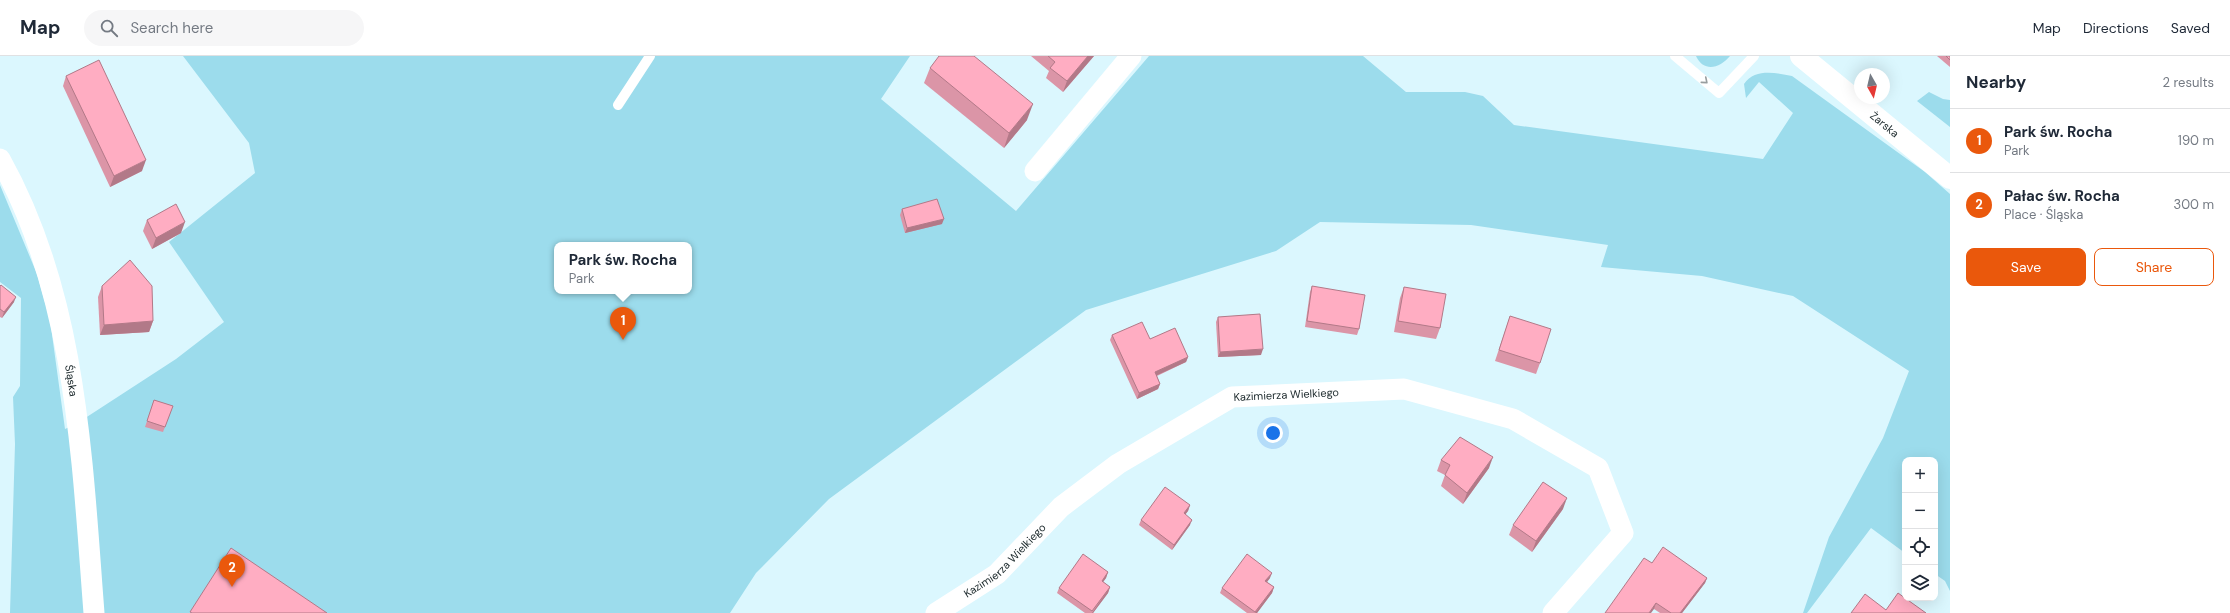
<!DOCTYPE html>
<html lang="en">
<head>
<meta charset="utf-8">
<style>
  :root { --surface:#fff; --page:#f6f6f7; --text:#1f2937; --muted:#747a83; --line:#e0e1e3; --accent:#ea580c }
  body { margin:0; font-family:"DM Sans",sans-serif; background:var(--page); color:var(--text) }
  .controls { position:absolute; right:12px; bottom:12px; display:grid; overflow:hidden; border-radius:8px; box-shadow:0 4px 16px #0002 }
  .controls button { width:36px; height:36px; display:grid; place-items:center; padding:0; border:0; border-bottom:1px solid var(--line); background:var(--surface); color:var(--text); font:20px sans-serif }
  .compass { position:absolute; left:1854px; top:12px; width:36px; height:36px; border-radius:50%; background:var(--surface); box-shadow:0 4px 16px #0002; rotate:172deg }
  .you { position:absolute; left:1273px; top:377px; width:14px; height:14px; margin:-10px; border:3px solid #fff; border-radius:50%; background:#1a73e8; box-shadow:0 0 0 6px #1a73e833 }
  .badge { display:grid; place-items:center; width:26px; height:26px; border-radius:50%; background:var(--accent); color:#fff; font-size:13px; font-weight:700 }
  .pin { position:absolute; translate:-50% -33px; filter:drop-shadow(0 1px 2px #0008) }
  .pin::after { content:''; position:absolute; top:21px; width:14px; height:12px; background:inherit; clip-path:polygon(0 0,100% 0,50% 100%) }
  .popup { position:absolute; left:554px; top:186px; width:138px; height:52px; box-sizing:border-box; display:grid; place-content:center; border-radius:8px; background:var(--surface); filter:drop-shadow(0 1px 3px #0005); font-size:13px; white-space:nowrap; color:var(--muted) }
  .popup b { font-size:15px; color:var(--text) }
  .popup::after { content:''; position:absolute; left:50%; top:100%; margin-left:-8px; border:8px solid transparent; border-top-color:var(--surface) }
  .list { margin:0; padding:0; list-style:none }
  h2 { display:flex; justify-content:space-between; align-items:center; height:52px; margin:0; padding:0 16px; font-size:17px }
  h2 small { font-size:13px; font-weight:400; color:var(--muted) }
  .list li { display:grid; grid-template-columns:26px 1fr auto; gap:12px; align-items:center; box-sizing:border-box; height:64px; padding:0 16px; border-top:1px solid var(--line) }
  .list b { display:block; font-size:15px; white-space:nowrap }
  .list p { margin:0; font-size:13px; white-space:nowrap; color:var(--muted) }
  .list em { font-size:13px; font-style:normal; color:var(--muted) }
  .actions { display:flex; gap:8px; padding:12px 16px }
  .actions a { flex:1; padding:9px 0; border:1px solid var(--accent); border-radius:8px; text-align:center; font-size:14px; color:var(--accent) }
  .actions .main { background:var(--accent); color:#fff }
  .icon { flex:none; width:22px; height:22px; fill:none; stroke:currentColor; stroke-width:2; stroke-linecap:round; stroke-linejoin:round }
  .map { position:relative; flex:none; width:1950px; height:557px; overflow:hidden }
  header { display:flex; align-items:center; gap:24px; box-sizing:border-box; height:56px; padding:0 20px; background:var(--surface); border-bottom:1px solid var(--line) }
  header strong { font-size:19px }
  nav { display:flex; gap:22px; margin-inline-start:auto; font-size:14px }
  .search { width:280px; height:36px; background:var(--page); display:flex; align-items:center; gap:10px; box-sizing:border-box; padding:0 14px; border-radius:22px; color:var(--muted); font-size:15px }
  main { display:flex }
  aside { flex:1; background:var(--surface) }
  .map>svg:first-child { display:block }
  .green { fill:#9cdcec; fill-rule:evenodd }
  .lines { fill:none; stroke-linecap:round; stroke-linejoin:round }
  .service { stroke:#fff; stroke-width:10 }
  .minor { stroke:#fff; stroke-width:21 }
  .tertiary { stroke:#fff; stroke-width:22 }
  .wall { fill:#db95a7 }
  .shaded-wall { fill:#b27988 }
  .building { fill:#ffadc2; stroke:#b27988 }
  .oneway { stroke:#989e9f }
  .labels { text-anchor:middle; stroke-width:4; stroke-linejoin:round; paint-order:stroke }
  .street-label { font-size:11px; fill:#1a272a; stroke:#fff }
</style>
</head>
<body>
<header>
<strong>Map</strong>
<div class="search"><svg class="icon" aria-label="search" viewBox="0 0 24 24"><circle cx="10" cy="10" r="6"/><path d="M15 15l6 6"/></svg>Search here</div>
<nav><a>Map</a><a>Directions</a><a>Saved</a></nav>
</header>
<main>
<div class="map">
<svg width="1950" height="557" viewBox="0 0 1950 557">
  <rect width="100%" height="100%" fill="#dbf7fe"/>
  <g class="green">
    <path d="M 183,0 L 910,0 L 881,43 L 1016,155 L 1149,0 L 1363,0 L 1406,36 L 1465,36 L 1483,40 L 1514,69 L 1763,103 L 1793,57 L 1759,26 L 1746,42 L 1744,28 C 1755,12 1776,17 1792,20 L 1925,116 L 1950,138 L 1950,535 L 1945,525 L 1935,518 L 1935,404 L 1905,404 L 1905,497 L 1871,472 L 1807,557 L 1803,557 L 1829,481 L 1883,382 L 1909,315 L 1793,240 L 1702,220 L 1601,211 L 1608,189 L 1471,169 L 1320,166 L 1276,195 L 1086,254 L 829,443 L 756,517 L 730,557 L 10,557 L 15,388 L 13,341 L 20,330 L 21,242 L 0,226 L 0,129 L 37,218 L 50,264 L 65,373 L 76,368 L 176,303 L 224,266 L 169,186 L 255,117 L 249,87 ZM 557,189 L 689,189 L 689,235 L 557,235 Z"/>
    <path d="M 1696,0 L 1730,0 C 1720,12 1704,17 1696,0 Z"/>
    <polygon points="1929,36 1943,43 1950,44 1950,71 1917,45"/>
  </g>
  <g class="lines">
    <g class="service">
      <polyline points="1675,0 1719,37 1754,0"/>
      <polyline points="618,49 650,0"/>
    </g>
    <g class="minor">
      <path id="s1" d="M 0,103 C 77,241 82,403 94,557"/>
      <polyline points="1035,115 1131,0"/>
      <path id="s2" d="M 936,557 L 997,518 L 1061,451 L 1118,408 L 1232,341 L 1404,333 L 1513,363 L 1598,412 L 1623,477 L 1553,557"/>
    </g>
    <path class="tertiary" id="s3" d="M 1801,0 L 1950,122"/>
  </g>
  <g class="wall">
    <polygon points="1031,0 1094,0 1063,36 1046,22 1049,15"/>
    <polygon points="1937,0 1950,0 1950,11"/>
    <polygon points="930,12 1027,64 1004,92 924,27"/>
    <polygon points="66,20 142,115 110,131 63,30"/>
    <polygon points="902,153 942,168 905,177 900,159"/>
    <polygon points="147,164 181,177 152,193 143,175"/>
    <polygon points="0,230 14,246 2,262 0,261"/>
    <polygon points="102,230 153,265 149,276 100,279 98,241"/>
    <polygon points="1312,230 1359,273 1357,279 1305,271 1310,236"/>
    <polygon points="1404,231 1440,272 1436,283 1394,276 1400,242"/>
    <polygon points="1510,260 1540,307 1536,318 1495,305"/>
    <polygon points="1218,261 1261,299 1218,301 1216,266"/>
    <polygon points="1112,279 1150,283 1188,301 1186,306 1157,320 1160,328 1158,333 1137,343 1110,284"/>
    <polygon points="154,344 173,350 163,376 145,371"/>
    <polygon points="1441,404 1489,412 1463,448 1441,430 1445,419 1437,415"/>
    <polygon points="1190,449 1188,455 1185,458 1190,469 1172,494 1139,469 1141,464"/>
    <polygon points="1563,453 1532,496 1509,479 1513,469"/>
    <polygon points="1652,507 1707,522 1705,527 1682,557 1660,557 1654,553"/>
    <polygon points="1108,516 1106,522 1103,526 1110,531 1108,537 1093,557 1085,557 1057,537 1059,532"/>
    <polygon points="1270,522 1267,526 1274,531 1272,537 1257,557 1247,557 1220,537 1222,532"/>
  </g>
  <g class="shaded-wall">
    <polygon points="1088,0 1094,0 1063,36 1067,25"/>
    <polygon points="1033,48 1027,64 1004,92 1009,77"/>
    <polygon points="146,104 142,115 110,131 114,120"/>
    <polygon points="944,163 942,168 905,177 907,172"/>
    <polygon points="185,166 181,177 152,193 156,182"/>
    <polygon points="16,241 14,246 2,262 4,256"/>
    <polygon points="153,265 149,276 100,279 104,269"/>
    <polygon points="1263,293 1261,299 1218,301 1220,296"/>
    <polygon points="1188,301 1186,306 1153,321 1155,316"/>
    <polygon points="1160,328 1158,333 1137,343 1139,337"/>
    <polygon points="1493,401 1489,412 1463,448 1467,437"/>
    <polygon points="1567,442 1563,453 1532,496 1536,485"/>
    <polygon points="1190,449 1188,455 1182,463 1184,457"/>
    <polygon points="1192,464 1190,469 1172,494 1174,489"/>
    <polygon points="1108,516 1106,522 1100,530 1102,525"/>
    <polygon points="1272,517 1270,522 1263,531 1265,525"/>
    <polygon points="1707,522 1705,527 1682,557 1680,557"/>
    <polygon points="1110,531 1108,537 1093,557 1092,557"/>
    <polygon points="1274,531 1272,537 1257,557 1255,557"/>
    <polygon points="1656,547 1654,553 1651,557 1649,557"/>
  </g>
  <g class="building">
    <polygon points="939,0 974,0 1033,48 1009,77 930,12"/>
    <polygon points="1048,0 1088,0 1067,25 1050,12 1055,6"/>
    <polygon points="1946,0 1950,0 1950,4"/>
    <polygon points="99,4 146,104 114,120 66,20"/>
    <polygon points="937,143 944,163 907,172 902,153"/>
    <polygon points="176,148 185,166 156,182 147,164"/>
    <polygon points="130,204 152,230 153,265 104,269 102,230"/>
    <polygon points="1,229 16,241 4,256 0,253 0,230"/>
    <polygon points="1312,230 1365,239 1359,273 1307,265"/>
    <polygon points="1404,231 1446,238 1440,272 1398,265"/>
    <polygon points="1260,258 1263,293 1220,296 1218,261"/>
    <polygon points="1510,260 1551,273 1540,307 1499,294"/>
    <polygon points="1142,266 1150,283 1175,272 1188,301 1155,316 1160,328 1139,337 1112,279"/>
    <polygon points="154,344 173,350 165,371 147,365"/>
    <polygon points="1460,381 1493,401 1467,437 1445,419 1450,409 1441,404"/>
    <polygon points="1543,426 1567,442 1536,485 1513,469"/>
    <polygon points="1165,431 1190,449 1184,457 1192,464 1174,489 1141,464"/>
    <polygon points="1663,491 1707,522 1680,557 1671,557 1656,547 1649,557 1605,557 1644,502 1652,507"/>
    <polygon points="231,492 327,557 192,557 190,556"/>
    <polygon points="1083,498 1108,516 1102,525 1110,531 1092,555 1059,532"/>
    <polygon points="1247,498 1272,517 1265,525 1274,531 1255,556 1222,532"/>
    <polygon points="1898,537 1926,557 1851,557 1865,538 1886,554"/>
  </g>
  <defs><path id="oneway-chevron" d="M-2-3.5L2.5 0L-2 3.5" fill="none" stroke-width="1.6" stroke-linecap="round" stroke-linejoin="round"/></defs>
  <use class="oneway" href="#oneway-chevron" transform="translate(1705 25) rotate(40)"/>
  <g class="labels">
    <g class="street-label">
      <text dy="4" stroke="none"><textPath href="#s3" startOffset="108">Żarska</textPath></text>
      <text dy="4" stroke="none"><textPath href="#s1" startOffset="234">Śląska</textPath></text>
      <text dy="4" stroke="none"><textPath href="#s2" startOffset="423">Kazimierza Wielkiego</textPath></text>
      <text dy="4" stroke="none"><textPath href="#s2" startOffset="87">Kazimierza Wielkiego</textPath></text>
    </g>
  </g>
</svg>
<div class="controls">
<button>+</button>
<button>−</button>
<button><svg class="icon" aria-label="locate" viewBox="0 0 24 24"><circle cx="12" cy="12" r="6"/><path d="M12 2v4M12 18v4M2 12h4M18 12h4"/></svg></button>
<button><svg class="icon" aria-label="layers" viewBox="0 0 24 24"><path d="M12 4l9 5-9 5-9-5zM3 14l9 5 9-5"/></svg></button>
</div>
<svg class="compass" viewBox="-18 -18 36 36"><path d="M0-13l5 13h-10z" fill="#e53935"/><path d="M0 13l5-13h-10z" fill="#747a83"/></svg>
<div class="you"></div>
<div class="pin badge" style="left:623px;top:284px">1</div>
<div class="popup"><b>Park św. Rocha</b>Park</div>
<div class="pin badge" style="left:232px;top:531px">2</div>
</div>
<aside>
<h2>Nearby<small>2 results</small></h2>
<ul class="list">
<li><span class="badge">1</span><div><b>Park św. Rocha</b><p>Park</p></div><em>190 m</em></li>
<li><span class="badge">2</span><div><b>Pałac św. Rocha</b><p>Place · Śląska</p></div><em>300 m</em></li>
</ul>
<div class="actions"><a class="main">Save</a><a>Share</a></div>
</aside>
</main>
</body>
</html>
